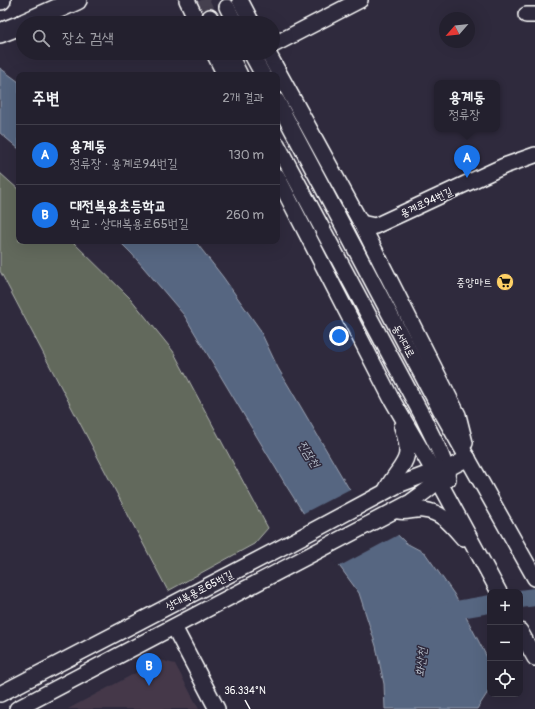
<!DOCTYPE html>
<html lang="ko">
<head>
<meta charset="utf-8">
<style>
  :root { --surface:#23202e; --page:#2b2836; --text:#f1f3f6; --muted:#a3a3aa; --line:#403e4a; --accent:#1a73e8 }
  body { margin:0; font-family:Pangolin,"Poor Story",sans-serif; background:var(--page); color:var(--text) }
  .controls { position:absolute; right:12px; bottom:12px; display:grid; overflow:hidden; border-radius:8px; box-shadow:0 4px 16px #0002 }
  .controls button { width:36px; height:36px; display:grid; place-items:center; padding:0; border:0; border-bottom:1px solid var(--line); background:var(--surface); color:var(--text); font:20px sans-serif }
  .compass { position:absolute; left:439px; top:12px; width:36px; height:36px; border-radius:50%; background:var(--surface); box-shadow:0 4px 16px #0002; rotate:242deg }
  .you { position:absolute; left:339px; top:336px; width:14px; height:14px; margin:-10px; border:3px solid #fff; border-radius:50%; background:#1a73e8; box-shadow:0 0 0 6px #1a73e833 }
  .badge { display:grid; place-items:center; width:26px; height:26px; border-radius:50%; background:var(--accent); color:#fff; font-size:13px; font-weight:700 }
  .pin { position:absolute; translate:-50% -33px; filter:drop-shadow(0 1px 2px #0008) }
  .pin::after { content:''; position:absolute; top:21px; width:14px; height:12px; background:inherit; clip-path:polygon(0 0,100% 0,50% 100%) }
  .popup { position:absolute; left:434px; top:80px; width:66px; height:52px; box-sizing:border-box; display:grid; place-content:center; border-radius:8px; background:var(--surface); filter:drop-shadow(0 1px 3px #0005); font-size:13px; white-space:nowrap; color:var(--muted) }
  .popup b { font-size:15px; color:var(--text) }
  .popup::after { content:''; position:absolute; left:50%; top:100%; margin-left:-8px; border:8px solid transparent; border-top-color:var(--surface) }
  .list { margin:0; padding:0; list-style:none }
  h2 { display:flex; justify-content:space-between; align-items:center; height:52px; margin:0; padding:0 16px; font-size:17px }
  h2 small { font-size:13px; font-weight:400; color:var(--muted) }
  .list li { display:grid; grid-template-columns:26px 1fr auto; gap:12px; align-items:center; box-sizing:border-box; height:60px; padding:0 16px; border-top:1px solid var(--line) }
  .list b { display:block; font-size:15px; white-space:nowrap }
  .list p { margin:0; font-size:13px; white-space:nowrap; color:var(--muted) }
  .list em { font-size:13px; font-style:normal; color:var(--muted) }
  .icon { flex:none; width:22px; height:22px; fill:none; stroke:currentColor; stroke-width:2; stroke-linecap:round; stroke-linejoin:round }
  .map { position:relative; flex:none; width:535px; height:709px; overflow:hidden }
  .search { position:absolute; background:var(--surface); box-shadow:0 4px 16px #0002; left:16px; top:16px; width:264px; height:44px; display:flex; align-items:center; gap:10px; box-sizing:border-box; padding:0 14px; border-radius:22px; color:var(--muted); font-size:15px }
  .panel { position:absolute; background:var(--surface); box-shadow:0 4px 16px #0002; left:16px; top:72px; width:264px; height:172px; border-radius:8px }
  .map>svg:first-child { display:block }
  .built { fill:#44394a }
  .green { fill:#62695c; stroke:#b0b4ae }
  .water { fill:#576681; stroke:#9aa3b3 }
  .pier { fill:#2f2a3d }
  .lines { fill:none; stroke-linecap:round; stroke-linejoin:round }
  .river { stroke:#576681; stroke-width:18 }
  .minor-tunnel { stroke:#443f50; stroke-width:15; stroke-dasharray:15 8; stroke-linecap:butt }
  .minor-casing { stroke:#fff; stroke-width:18 }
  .major-casing { stroke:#fff; stroke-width:22 }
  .minor { stroke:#2f2a3d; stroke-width:15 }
  .major { stroke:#2f2a3d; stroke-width:19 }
  .ticks { fill:none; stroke:#fff; stroke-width:1.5 }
  .labels { text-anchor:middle; stroke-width:3; stroke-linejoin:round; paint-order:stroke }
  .street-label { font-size:11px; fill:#fff; stroke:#2f2a3d }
  .poi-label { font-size:11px; fill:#fff; stroke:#2f2a3d; text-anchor:end }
  .water-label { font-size:12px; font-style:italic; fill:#b3bac6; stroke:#2f2a3d }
  .ticks-label { font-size:10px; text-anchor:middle; fill:#fff; stroke:#2f2a3d; stroke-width:3; stroke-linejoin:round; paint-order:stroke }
</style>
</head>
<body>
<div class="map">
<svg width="535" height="709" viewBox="0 0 535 709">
  <rect width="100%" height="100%" fill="#2f2a3d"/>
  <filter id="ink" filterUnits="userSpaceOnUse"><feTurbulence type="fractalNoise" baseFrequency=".025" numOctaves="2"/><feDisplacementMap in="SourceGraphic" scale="8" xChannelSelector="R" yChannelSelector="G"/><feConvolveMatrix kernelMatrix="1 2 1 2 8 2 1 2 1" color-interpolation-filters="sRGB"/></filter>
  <g filter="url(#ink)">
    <polygon class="built" points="160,660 175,664 199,709 68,709"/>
    <polygon class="green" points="0,173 19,190 19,241 72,241 131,299 173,351 268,528 254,544 168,591 0,271"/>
    <g class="water">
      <polygon points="0,68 19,82 19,149 0,133"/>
      <polygon points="119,241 195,241 223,277 259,328 278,368 348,487 406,543 425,553 454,594 490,663 490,689 477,709 385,709 384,684 376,646 359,593 321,541 287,487 184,315 132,254"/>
    </g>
    <polygon class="pier" points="352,488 400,534 338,567 320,542 302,514"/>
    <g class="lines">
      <g class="river">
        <polyline points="520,599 535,597"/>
        <polyline points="438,613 490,604"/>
      </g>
      <polyline class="minor-tunnel" points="201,0 210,17"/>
      <defs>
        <g id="minor">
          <polyline points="187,0 198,23"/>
          <polyline points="240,0 252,23"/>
          <polyline points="227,7 235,23"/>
          <polyline points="526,15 535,15"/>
          <polyline points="210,17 213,23"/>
          <polyline points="273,45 360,0"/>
          <polyline points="214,53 225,75"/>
          <polyline points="229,53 240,75"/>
          <polyline points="251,53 263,75"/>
          <polyline points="268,53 361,223 458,415 465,443"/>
          <polyline points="277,101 440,409 535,578"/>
          <path d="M 277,144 L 423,417 C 432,437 445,457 448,479"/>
          <polyline points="277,176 391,398 434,472 499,592"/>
          <polyline points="361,223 375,226 504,166 535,155"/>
          <path d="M 386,490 C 401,462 415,463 402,427"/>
          <path d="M 398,511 C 407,513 414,509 423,510 C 442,512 451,524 463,538"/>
          <polyline points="174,627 217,709"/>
          <polyline points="520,631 535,658"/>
          <polyline points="0,694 290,543 398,485 427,474 447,469 468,458"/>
          <path d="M 17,709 L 409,503 C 425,492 436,485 447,469"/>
        </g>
        <g id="major">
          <polyline points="0,0 1,0"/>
          <polyline points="25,23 77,0"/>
          <polyline points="0,33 23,24"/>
        </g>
      </defs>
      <use href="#minor" class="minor-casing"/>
      <use href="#major" class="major-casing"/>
      <use href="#minor" class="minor"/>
      <use href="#major" class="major"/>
    </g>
  </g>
  <path class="ticks" d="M 245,700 L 250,709"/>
  <defs>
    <symbol id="supermarket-disc" viewBox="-11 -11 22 22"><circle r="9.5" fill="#ffd166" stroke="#2f2a3d"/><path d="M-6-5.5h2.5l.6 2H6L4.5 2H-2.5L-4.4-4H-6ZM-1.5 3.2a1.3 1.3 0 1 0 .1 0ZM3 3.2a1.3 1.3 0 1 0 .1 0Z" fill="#111"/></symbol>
  </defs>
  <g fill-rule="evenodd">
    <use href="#supermarket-disc" x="495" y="272" width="20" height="20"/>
  </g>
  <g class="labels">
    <g class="street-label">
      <text transform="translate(426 202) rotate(-25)" y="4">용계로94번길</text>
      <text transform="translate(404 341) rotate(62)" y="4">동서대로</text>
      <text transform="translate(199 590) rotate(-27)" y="4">상대복용로65번길</text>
    </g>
    <g class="poi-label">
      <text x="492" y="286">중앙마트</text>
    </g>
    <g class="water-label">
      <text transform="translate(309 454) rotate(58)" y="4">진잠천</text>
      <text transform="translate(421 662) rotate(-85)" y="4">화산천</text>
    </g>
  </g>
  <g class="ticks-label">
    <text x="245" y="694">36.334°N</text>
  </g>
</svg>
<div class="controls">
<button>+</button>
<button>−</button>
<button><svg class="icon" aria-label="locate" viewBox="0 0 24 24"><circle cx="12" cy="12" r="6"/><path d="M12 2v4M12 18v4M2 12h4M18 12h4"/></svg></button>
</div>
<svg class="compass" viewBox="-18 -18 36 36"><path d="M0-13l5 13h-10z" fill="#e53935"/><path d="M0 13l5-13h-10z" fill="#a3a3aa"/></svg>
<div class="you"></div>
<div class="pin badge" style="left:467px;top:178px">A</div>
<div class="popup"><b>용계동</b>정류장</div>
<div class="pin badge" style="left:149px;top:686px">B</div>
<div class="search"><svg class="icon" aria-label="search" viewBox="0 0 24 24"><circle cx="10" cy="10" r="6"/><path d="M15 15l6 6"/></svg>장소 검색</div>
<section class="panel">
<h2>주변<small>2개 결과</small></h2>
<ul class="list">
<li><span class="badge">A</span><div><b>용계동</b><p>정류장 · 용계로94번길</p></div><em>130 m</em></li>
<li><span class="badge">B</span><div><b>대전복용초등학교</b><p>학교 · 상대복용로65번길</p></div><em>260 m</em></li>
</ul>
</section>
</div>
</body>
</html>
